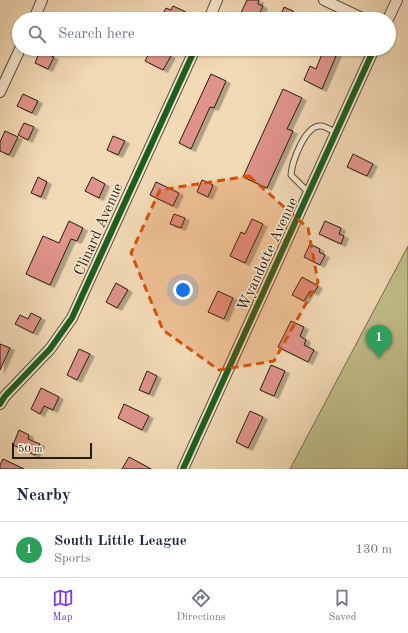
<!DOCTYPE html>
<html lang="en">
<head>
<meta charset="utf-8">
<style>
  :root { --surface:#fff; --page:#f2f2f3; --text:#1f2937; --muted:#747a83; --line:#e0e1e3; --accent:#7c3aed }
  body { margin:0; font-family:"Old Standard TT",serif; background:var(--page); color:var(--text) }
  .scale { position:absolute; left:12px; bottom:10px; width:80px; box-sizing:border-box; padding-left:4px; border:2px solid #271b11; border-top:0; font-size:11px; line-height:14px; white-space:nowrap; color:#271b11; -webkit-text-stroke:3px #f7e7d0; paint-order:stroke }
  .you { position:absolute; left:183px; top:290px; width:14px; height:14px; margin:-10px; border:3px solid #fff; border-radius:50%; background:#1a73e8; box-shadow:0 0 0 6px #1a73e833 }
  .badge { display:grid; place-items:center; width:26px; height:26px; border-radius:50%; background:var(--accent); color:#fff; font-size:13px; font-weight:700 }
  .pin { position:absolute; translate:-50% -33px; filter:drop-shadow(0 1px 2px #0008) }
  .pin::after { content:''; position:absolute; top:21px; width:14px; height:12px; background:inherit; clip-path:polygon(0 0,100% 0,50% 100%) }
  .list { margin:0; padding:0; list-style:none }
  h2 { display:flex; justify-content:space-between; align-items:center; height:52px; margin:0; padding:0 16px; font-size:17px }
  h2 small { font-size:13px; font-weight:400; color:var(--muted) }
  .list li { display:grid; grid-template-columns:26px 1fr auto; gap:12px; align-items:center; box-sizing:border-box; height:56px; padding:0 16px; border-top:1px solid var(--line) }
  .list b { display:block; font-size:15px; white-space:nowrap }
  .list p { margin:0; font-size:13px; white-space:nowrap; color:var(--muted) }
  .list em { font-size:13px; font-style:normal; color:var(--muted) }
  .icon { flex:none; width:22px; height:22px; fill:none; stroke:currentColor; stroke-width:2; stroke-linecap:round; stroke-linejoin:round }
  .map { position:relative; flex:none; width:408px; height:469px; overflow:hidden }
  .search { position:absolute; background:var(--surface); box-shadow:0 1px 3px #0004; left:12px; right:12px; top:12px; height:44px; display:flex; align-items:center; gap:10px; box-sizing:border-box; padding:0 14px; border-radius:22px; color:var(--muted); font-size:15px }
  .sheet { height:108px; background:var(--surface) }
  nav { display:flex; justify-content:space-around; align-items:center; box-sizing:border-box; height:56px; border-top:1px solid var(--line); background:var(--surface); font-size:11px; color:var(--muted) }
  nav a { display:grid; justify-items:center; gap:2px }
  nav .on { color:var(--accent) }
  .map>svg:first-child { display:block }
  .garden { fill:#c0be89; stroke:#746c4d }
  .building { fill:#e0938a; stroke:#271b11; filter:url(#shadow) }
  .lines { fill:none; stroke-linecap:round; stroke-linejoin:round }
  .lane-casing { stroke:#5a4b3a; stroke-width:7 }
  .street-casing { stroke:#5a4b3a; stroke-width:12 }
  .lane { stroke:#f7e7d0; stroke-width:5 }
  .street { stroke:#f7e7d0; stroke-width:10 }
  .cycleway-casing { stroke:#f7e7d0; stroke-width:8 }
  .cycleway { stroke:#1b5e20; stroke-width:6 }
  .marked { fill:#d5530c; fill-opacity:0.2; stroke:#d5530c; stroke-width:3; stroke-dasharray:8 5; stroke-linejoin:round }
  .labels { text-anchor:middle; stroke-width:3; stroke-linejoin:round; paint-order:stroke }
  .street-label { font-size:15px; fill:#271b11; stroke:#f7e7d0 }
</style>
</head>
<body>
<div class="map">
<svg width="408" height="469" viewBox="0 0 408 469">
  <defs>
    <filter id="shadow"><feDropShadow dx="4.5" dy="2.5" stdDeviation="0" flood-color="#0004"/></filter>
  </defs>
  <rect width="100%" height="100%" fill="#f2dab6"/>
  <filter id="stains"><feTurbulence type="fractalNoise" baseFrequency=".005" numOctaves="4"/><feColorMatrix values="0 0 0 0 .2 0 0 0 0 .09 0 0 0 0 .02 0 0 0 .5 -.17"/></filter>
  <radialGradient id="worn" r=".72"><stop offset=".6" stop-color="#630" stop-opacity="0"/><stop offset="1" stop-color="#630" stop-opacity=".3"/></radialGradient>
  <polygon class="garden" points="408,246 408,469 290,469"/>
  <g class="building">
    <polygon points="247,0 259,0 258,4 263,6 257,19 238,19"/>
    <polygon points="173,6 186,12 184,16 190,19 168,19 162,16 166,8 171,10"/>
    <polygon points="284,7 293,11 290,19 285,19 280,17"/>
    <polygon points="151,49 157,49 171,56 163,70 145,61"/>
    <polygon points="324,49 339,49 322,89 304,80 310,66 316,69"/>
    <polygon points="40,51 54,57 48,69 35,63"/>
    <polygon points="211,74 226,81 214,108 210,107 191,149 179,143"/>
    <polygon points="283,89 302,98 287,129 293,131 267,188 243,177"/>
    <polygon points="23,94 38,101 32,113 17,106"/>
    <polygon points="24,123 34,127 28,140 18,135"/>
    <polygon points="5,131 18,137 9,155 0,151 0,142"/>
    <polygon points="113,136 125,141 118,155 107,150"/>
    <polygon points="353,154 373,164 367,176 347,167"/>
    <polygon points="38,177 47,182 41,197 31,193"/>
    <polygon points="92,177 105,184 99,198 85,191"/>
    <polygon points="202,180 213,185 208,197 197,192"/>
    <polygon points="156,182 179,193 173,206 150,195"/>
    <polygon points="174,214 185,218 181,228 170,224"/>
    <polygon points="252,219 263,224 245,263 230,256 241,232 245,234"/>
    <polygon points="69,221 83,228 77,241 71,239 50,285 26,274 43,236 59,243"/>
    <polygon points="325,221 341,228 339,234 344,236 341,244 319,234"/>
    <polygon points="310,244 320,249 319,252 325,255 320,265 304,257"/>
    <polygon points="302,277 318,286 314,293 310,291 304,301 292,295"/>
    <polygon points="116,283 128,290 117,308 106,302"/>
    <polygon points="218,291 233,298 224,319 208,312"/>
    <polygon points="31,313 41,318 33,333 15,324 20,315 28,319"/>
    <polygon points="291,321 304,327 300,336 306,340 304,345 314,350 308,362 278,347"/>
    <polygon points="0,344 10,348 0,370"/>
    <polygon points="79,349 90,354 77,380 67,375"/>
    <polygon points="271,365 285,371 274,396 260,390"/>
    <polygon points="147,371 157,376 149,394 139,390"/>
    <polygon points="41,388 59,397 53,410 44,406 40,414 31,409"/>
    <polygon points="124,404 149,416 142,430 118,418"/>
    <polygon points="250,411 263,417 248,448 236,442"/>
    <polygon points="19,430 29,435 28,439 40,444 35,455 13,445"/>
    <polygon points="129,457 151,469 122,469"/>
    <polygon points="3,459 24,469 0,469 0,465"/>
  </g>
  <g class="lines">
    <defs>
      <path id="lane" d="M 309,193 L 291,175 C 292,162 304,128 319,126 C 325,125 331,130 336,133"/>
      <g id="street">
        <polyline points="324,0 364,19"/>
        <polyline points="34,19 42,0"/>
        <polyline points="209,19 217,0"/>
        <polyline points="388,19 397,0"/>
        <polyline points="0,92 20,49"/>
        <polyline points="0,404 5,396 50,349 72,318 195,49"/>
        <polyline points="183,469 374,49"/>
      </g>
    </defs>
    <use href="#lane" class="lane-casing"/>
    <use href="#street" class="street-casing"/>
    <use href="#lane" class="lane"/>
    <use href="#street" class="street"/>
    <defs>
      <g id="cycleway">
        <polyline points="0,404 5,396 50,349 72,318 195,49"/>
        <polyline points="183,469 374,49"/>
      </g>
    </defs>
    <use href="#cycleway" class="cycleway-casing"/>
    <use href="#cycleway" class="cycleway"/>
  </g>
  <path class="marked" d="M 249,176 L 308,228 L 318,282 L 274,361 L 219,370 L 163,330 L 131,253 L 160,190 Z"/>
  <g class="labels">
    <g class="street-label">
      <text transform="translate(98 229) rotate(-66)" y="5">Clinard Avenue</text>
      <text transform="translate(267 254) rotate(-65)" y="5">Wyandotte Avenue</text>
    </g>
  </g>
  <rect width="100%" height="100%" filter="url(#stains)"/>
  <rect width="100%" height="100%" fill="url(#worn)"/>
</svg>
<div class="scale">50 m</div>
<div class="you"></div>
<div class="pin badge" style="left:379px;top:358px;background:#2e9e5b">1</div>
<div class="search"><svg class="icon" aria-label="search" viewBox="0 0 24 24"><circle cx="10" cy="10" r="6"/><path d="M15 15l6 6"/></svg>Search here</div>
</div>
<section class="sheet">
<h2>Nearby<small></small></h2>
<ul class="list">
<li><span class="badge" style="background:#2e9e5b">1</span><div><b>South Little League</b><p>Sports</p></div><em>130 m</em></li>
</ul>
</section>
<nav>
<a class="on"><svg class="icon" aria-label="map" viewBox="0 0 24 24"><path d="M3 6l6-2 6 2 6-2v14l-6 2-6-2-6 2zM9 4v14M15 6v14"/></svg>Map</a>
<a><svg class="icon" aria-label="directions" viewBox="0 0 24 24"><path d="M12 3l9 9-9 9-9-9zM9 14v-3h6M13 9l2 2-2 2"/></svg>Directions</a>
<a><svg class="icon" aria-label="saved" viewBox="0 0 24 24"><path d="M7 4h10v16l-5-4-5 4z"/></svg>Saved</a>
</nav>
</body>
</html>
